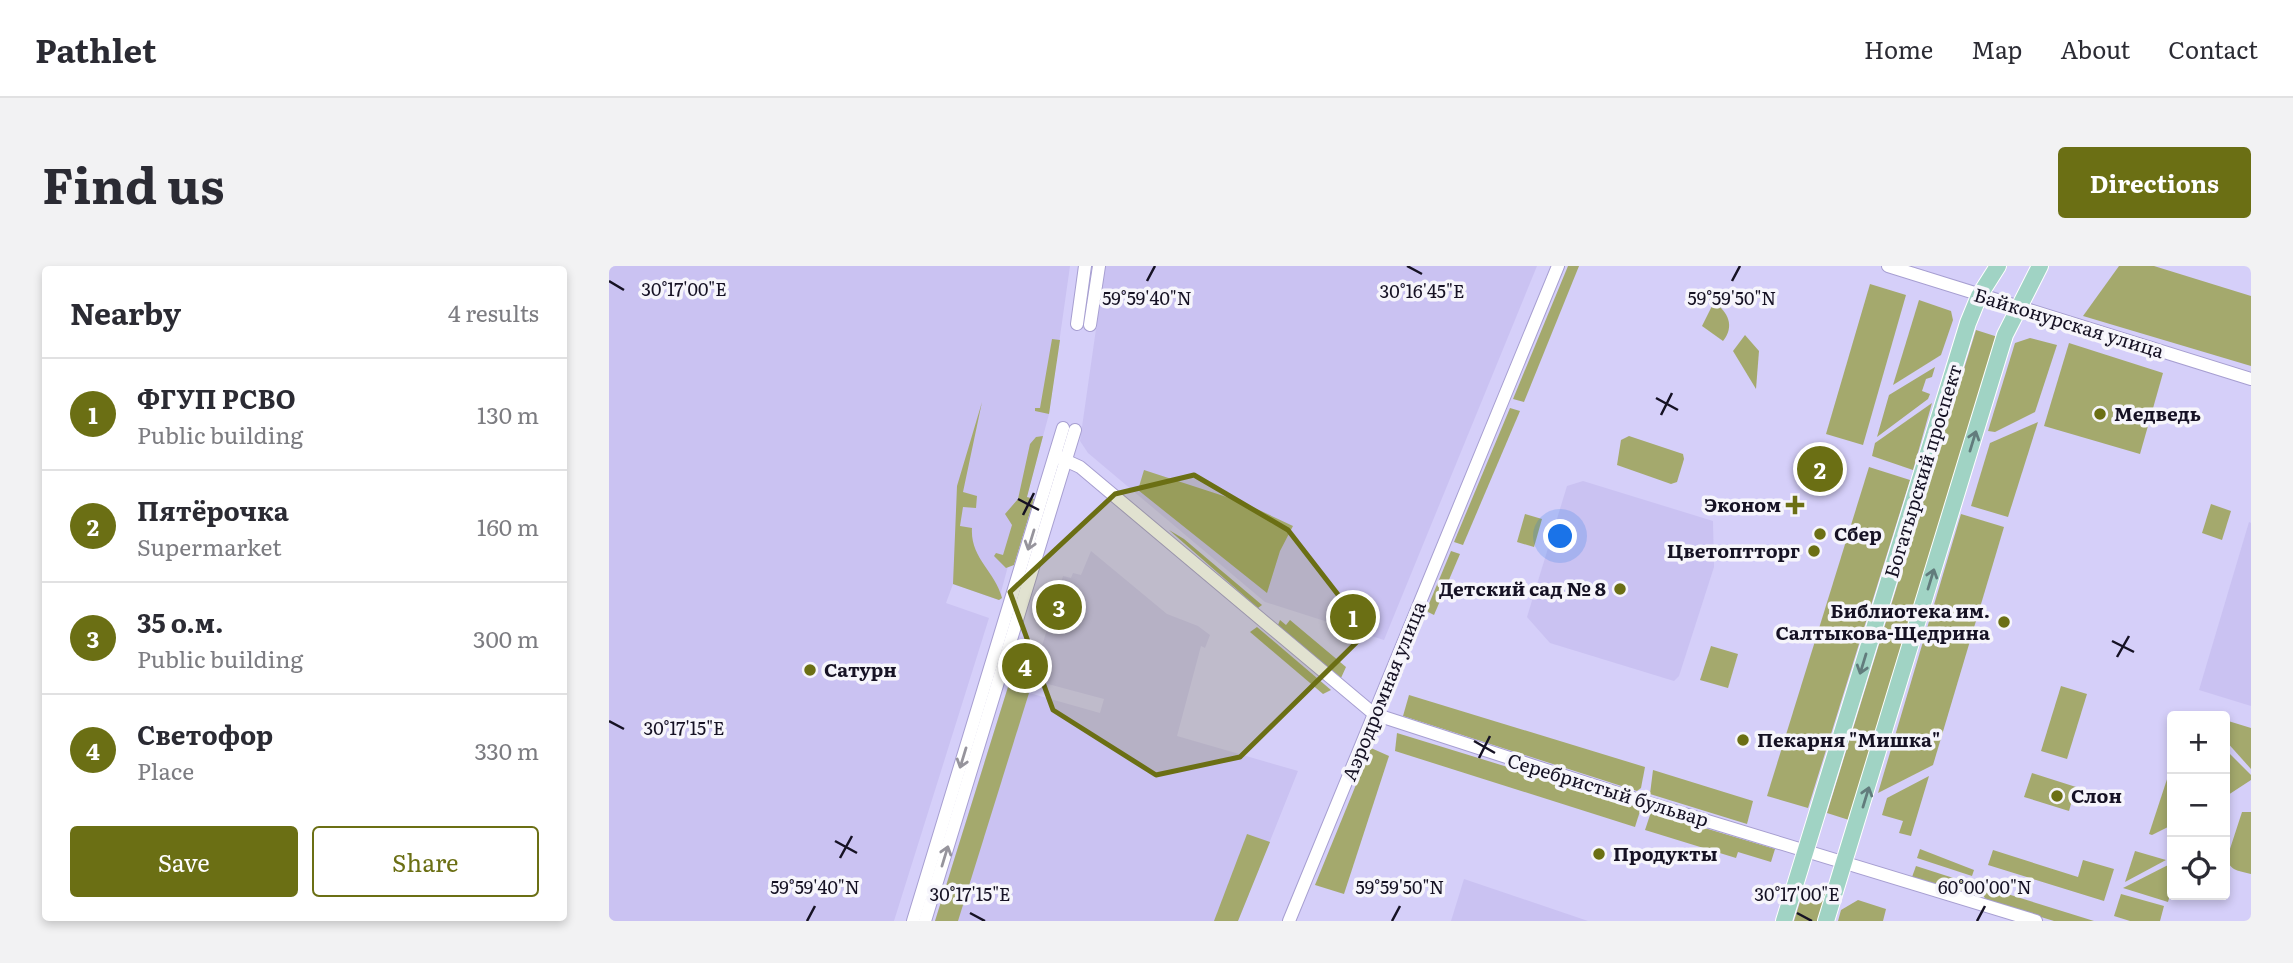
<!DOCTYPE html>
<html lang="en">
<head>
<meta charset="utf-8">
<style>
  :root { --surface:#fff; --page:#f2f2f3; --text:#2b2b33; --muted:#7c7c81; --line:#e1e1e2; --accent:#6b6f14 }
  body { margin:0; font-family:Literata,serif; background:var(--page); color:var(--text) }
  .controls { position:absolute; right:21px; bottom:21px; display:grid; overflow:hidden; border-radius:7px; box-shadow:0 4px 10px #0003 }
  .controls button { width:63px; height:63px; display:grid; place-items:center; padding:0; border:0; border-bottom:2px solid var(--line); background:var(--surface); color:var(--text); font:35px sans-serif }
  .you { position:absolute; left:952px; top:271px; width:24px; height:24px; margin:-18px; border:5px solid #fff; border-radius:50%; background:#1a73e8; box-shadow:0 0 0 10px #1a73e833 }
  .badge { display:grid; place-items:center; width:46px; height:46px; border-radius:50%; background:var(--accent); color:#fff; font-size:23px; font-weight:700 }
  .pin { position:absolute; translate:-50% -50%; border:4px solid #fff; box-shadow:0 2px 7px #0006 }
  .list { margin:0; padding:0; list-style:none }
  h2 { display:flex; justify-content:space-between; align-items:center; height:91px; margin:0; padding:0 28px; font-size:30px }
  h2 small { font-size:23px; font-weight:400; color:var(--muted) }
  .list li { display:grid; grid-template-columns:46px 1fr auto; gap:21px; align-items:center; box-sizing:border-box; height:112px; padding:0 28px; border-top:2px solid var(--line) }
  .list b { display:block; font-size:26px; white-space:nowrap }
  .list p { margin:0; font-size:23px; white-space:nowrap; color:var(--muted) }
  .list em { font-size:23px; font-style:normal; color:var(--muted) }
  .actions { display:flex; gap:14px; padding:21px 28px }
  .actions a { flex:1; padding:16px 0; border:2px solid var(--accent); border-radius:7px; text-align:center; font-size:24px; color:var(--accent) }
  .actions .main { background:var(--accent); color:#fff }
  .icon { flex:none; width:38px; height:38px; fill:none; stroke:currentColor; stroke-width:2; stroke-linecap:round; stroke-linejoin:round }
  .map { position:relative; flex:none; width:1642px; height:655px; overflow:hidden; border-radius:7px }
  header { display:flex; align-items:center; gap:42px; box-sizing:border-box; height:98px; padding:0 35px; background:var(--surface); border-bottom:2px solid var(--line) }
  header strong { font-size:33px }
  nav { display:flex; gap:38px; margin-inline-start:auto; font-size:24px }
  .intro { display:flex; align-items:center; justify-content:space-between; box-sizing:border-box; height:168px; padding:0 42px }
  h1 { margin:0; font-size:49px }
  .button { padding:18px 32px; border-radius:7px; background:var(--accent); color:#fff; font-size:24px; font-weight:700 }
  main { display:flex; gap:42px; padding:0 42px }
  aside { flex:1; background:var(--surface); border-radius:7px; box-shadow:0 4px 10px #0003 }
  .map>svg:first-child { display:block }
  .built { fill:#cac2f2 }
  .green { fill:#a4a96d }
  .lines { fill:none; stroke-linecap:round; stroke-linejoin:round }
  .minor-casing { stroke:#a79fd1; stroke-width:14 }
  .major-casing { stroke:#fff; stroke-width:18 }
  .minor { stroke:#fff; stroke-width:12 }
  .major { stroke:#a0d3c4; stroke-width:16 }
  .oneway { stroke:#627c7c }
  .oneway2 { stroke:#96949c }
  .marked { fill:#6b6f14; fill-opacity:0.2; stroke:#6b6f14; stroke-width:5; stroke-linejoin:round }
  .ticks { fill:none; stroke:#161224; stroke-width:2.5 }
  .poi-dot { fill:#6b6f14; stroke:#f6f5fb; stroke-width:2.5 }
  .labels { text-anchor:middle; stroke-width:7; stroke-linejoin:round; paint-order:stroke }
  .street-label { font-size:19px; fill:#161224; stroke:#f6f5fb }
  .poi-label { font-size:19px; font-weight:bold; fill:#161224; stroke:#f6f5fb; text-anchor:start }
  .ticks-label { font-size:18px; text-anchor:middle; fill:#161224; stroke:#f6f5fb; stroke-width:7; stroke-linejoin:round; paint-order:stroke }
</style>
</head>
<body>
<header>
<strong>Pathlet</strong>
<nav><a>Home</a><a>Map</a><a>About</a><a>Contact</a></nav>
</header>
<div class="intro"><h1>Find us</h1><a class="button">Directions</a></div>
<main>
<aside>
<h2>Nearby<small>4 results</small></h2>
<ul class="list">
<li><span class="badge">1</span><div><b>ФГУП РСВО</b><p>Public building</p></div><em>130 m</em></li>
<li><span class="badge">2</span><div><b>Пятёрочка</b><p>Supermarket</p></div><em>160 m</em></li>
<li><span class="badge">3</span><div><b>35 о.м.</b><p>Public building</p></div><em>300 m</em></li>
<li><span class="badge">4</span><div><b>Светофор</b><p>Place</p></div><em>330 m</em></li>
</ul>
<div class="actions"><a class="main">Save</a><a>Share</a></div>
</aside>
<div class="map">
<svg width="1642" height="655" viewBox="0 0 1642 655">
  <rect width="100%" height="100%" fill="#d5cff9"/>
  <g class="built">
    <polygon points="0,0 461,0 440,148 392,326 393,332 390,334 344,318 337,337 380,352 285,655 0,655"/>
    <polygon points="496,0 928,0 775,374 656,336 479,187 471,175"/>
    <polygon points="974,215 1104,255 1105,301 1070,410 1065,415 941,377 918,351 958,220"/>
    <polygon points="1640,256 1642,257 1642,440 1590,424"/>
    <polygon points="482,285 558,348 589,360 601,369 596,382 592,380 568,470 689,505 629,655 326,655 399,421 491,447 495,433 405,409 412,386 416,387 419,377 433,380 454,310 462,312 464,307 472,309"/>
    <polygon points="855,613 979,655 842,655"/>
  </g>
  <g class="green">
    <polygon points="959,0 970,0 915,136 904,133"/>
    <polygon points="1510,0 1545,0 1642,30 1642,100 1474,50"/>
    <polygon points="1261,18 1297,29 1254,179 1217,168"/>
    <polygon points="1310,34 1342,45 1344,54 1332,89 1284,119"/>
    <path d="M 1105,36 C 1119,46 1126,60 1114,75 L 1093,60 Z"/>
    <polygon points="1367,64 1389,71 1240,554 1218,547"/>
    <polygon points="1136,69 1150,85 1147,123 1124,85"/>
    <polygon points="1421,72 1448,79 1426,146 1386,166 1379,165 1406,77"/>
    <polygon points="443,73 451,74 440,148 426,145 426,142 431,142"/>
    <polygon points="1460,77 1554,107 1531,188 1435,160"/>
    <polygon points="1326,101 1323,111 1317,113 1313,125 1321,128 1319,133 1268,171 1280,129"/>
    <path d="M 373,136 L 354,226 L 368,230 L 367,242 L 354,241 L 351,260 L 363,262 C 361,292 386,305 393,332 L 390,334 L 344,318 L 348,220 Z"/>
    <polygon points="1323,137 1304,204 1263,190 1266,177"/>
    <polygon points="901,142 911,145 854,279 845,276"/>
    <polygon points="1429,156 1399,251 1362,240 1381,177"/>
    <polygon points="434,170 418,231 425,233 405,299 397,302 385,290 387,287 394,289 403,259 396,248 409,233 421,178 427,171"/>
    <polygon points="1020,170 1074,188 1075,193 1068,216 1062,218 1008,199 1012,174"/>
    <polygon points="1260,201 1301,214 1199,542 1158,530"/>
    <polygon points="535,204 633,236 684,260 671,285 658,327 529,224"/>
    <polygon points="1602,238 1622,245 1613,274 1593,267"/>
    <polygon points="916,248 933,253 925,281 908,276"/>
    <polygon points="1352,248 1395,261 1324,499 1269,527"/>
    <polygon points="560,264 575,273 653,339 649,342"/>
    <polygon points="842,285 851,288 825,349 817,345"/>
    <polygon points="671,354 677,359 681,354 737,401 732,412 669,359"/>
    <polygon points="648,361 722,424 714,428 641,366"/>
    <polygon points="1102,380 1129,388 1119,422 1091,414"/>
    <polygon points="1452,420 1478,428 1458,493 1432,485"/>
    <polygon points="399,421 420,427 349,655 326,655"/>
    <polygon points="800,429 1036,501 1032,522 1028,525 794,450"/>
    <polygon points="1616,454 1642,462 1642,503 1616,474"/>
    <polygon points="788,467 1032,542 1026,561 786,485"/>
    <polygon points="762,482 780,490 735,628 706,619"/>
    <polygon points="1616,483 1642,509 1642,514 1616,531"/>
    <polygon points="1563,498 1563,559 1543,569 1540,568"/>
    <polygon points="1044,504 1144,535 1138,558 1041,528"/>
    <polygon points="1423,507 1467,521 1460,545 1415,531"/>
    <polygon points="1320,510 1302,570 1290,567 1294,555 1273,549 1278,532"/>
    <polygon points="1042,546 1166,583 1162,596 1129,586 1127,592 1036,564"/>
    <path d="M 1633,546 L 1642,546 L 1642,608 C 1631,605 1620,605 1618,592 Z"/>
    <polygon points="638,568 661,576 629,655 605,655"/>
    <polygon points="1311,583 1365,604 1363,610 1308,592"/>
    <polygon points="1384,584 1469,611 1474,594 1505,603 1495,635 1379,599"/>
    <polygon points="1526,585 1557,594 1516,616"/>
    <polygon points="1563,597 1563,621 1559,636 1514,622"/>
    <polygon points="1307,600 1360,617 1357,625 1352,627 1303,611"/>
    <polygon points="1196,620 1218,627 1209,655 1185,655"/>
    <polygon points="1376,621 1485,655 1445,655 1377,634 1374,629"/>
    <polygon points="1512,628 1555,640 1551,655 1521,655 1505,650"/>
    <polygon points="1249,634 1277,643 1274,655 1229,655 1232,644"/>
  </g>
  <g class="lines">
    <defs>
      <g id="minor">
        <polyline points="1279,0 1642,113"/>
        <polyline points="468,58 476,0"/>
        <polyline points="481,59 490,0"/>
        <polyline points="447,190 471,201 765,448 1039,537 1427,655"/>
        <polyline points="304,655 454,162"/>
        <polyline points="316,655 466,164"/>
        <polyline points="680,655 949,0"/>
      </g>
      <g id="major">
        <polyline points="1175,655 1359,57 1370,30 1389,0"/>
        <polyline points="1217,655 1396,69 1431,0"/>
      </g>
    </defs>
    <use href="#minor" class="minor-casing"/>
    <use href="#major" class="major-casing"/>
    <use href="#minor" class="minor"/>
    <use href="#major" class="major"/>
  </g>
  <defs><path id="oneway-shaft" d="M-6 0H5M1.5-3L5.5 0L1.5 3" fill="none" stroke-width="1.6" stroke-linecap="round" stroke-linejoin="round" transform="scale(1.75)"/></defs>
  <g class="oneway">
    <use href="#oneway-shaft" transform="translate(1364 175) rotate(-73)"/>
    <use href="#oneway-shaft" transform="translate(1322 313) rotate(-73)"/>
    <use href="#oneway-shaft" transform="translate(1254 398) rotate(107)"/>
    <use href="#oneway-shaft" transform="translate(1257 531) rotate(-73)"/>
  </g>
  <g class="oneway2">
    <use href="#oneway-shaft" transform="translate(422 274) rotate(107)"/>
    <use href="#oneway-shaft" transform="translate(354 492) rotate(107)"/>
    <use href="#oneway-shaft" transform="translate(336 590) rotate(-73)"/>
  </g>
  <path class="marked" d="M 585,209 L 679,264 L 758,366 L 631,491 L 547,509 L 444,444 L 401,326 L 506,228 Z"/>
  <path class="ticks" d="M 798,0 L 813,8M 0,15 L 15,24M 538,15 L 546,0M 1123,15 L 1131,0M 1047,132 L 1069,144M 1052,149 L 1063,127M 409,233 L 430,244M 414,249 L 425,227M 1503,375 L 1525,386M 1508,391 L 1520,370M 0,455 L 15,463M 865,475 L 886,487M 870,492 L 881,470M 226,575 L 248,587M 231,592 L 243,570M 361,647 L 376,655M 1188,647 L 1203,655M 198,655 L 206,640M 783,655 L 791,640M 1368,655 L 1376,640"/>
  <g class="poi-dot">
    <circle cx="1491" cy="148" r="7"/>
    <path d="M1182.5 228.5h7v7h7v7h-7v7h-7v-7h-7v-7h7z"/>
    <circle cx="1211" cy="268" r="7"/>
    <circle cx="1205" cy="285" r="7"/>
    <circle cx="1011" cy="323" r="7"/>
    <circle cx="1395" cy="356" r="7"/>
    <circle cx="201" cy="404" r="7"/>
    <circle cx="1134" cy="474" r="7"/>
    <circle cx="1448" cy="530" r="7"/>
    <circle cx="990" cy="588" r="7"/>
  </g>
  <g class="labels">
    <g class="street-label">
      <text transform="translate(1460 57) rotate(17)" y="7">Байконурская улица</text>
      <text transform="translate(1314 205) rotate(-73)" y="7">Богатырский проспект</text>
      <text transform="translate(775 425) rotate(-68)" y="7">Аэродромная улица</text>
      <text transform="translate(999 524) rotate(17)" y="7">Серебристый бульвар</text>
    </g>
    <g class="poi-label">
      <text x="1505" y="155">Медведь</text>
      <text x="1172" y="246" text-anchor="end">Эконом</text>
      <text x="1225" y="275">Сбер</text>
      <text x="1191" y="292" text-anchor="end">Цветоптторг</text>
      <text x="997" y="330" text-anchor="end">Детский сад № 8</text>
      <text x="1381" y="352" text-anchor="end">Библиотека им.<tspan x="1381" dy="22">Салтыкова-Щедрина</tspan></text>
      <text x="215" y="411">Сатурн</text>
      <text x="1148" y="481">Пекарня "Мишка"</text>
      <text x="1462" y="537">Слон</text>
      <text x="1004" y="595">Продукты</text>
    </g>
  </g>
  <g class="ticks-label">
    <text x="75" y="30">30°17'00"E</text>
    <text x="813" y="32">30°16'45"E</text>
    <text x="538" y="39">59°59'40"N</text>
    <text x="1123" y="39">59°59'50"N</text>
    <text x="75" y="469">30°17'15"E</text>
    <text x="206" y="628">59°59'40"N</text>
    <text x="791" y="628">59°59'50"N</text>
    <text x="1376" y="628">60°00'00"N</text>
    <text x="361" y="635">30°17'15"E</text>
    <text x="1188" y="635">30°17'00"E</text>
  </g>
</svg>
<div class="controls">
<button>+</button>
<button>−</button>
<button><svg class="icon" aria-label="locate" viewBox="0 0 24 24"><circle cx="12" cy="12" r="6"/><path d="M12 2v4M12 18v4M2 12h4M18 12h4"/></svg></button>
</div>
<div class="you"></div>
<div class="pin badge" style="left:744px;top:351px">1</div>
<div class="pin badge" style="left:1211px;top:203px">2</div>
<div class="pin badge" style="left:450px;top:341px">3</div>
<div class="pin badge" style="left:416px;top:400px">4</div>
</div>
</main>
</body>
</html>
